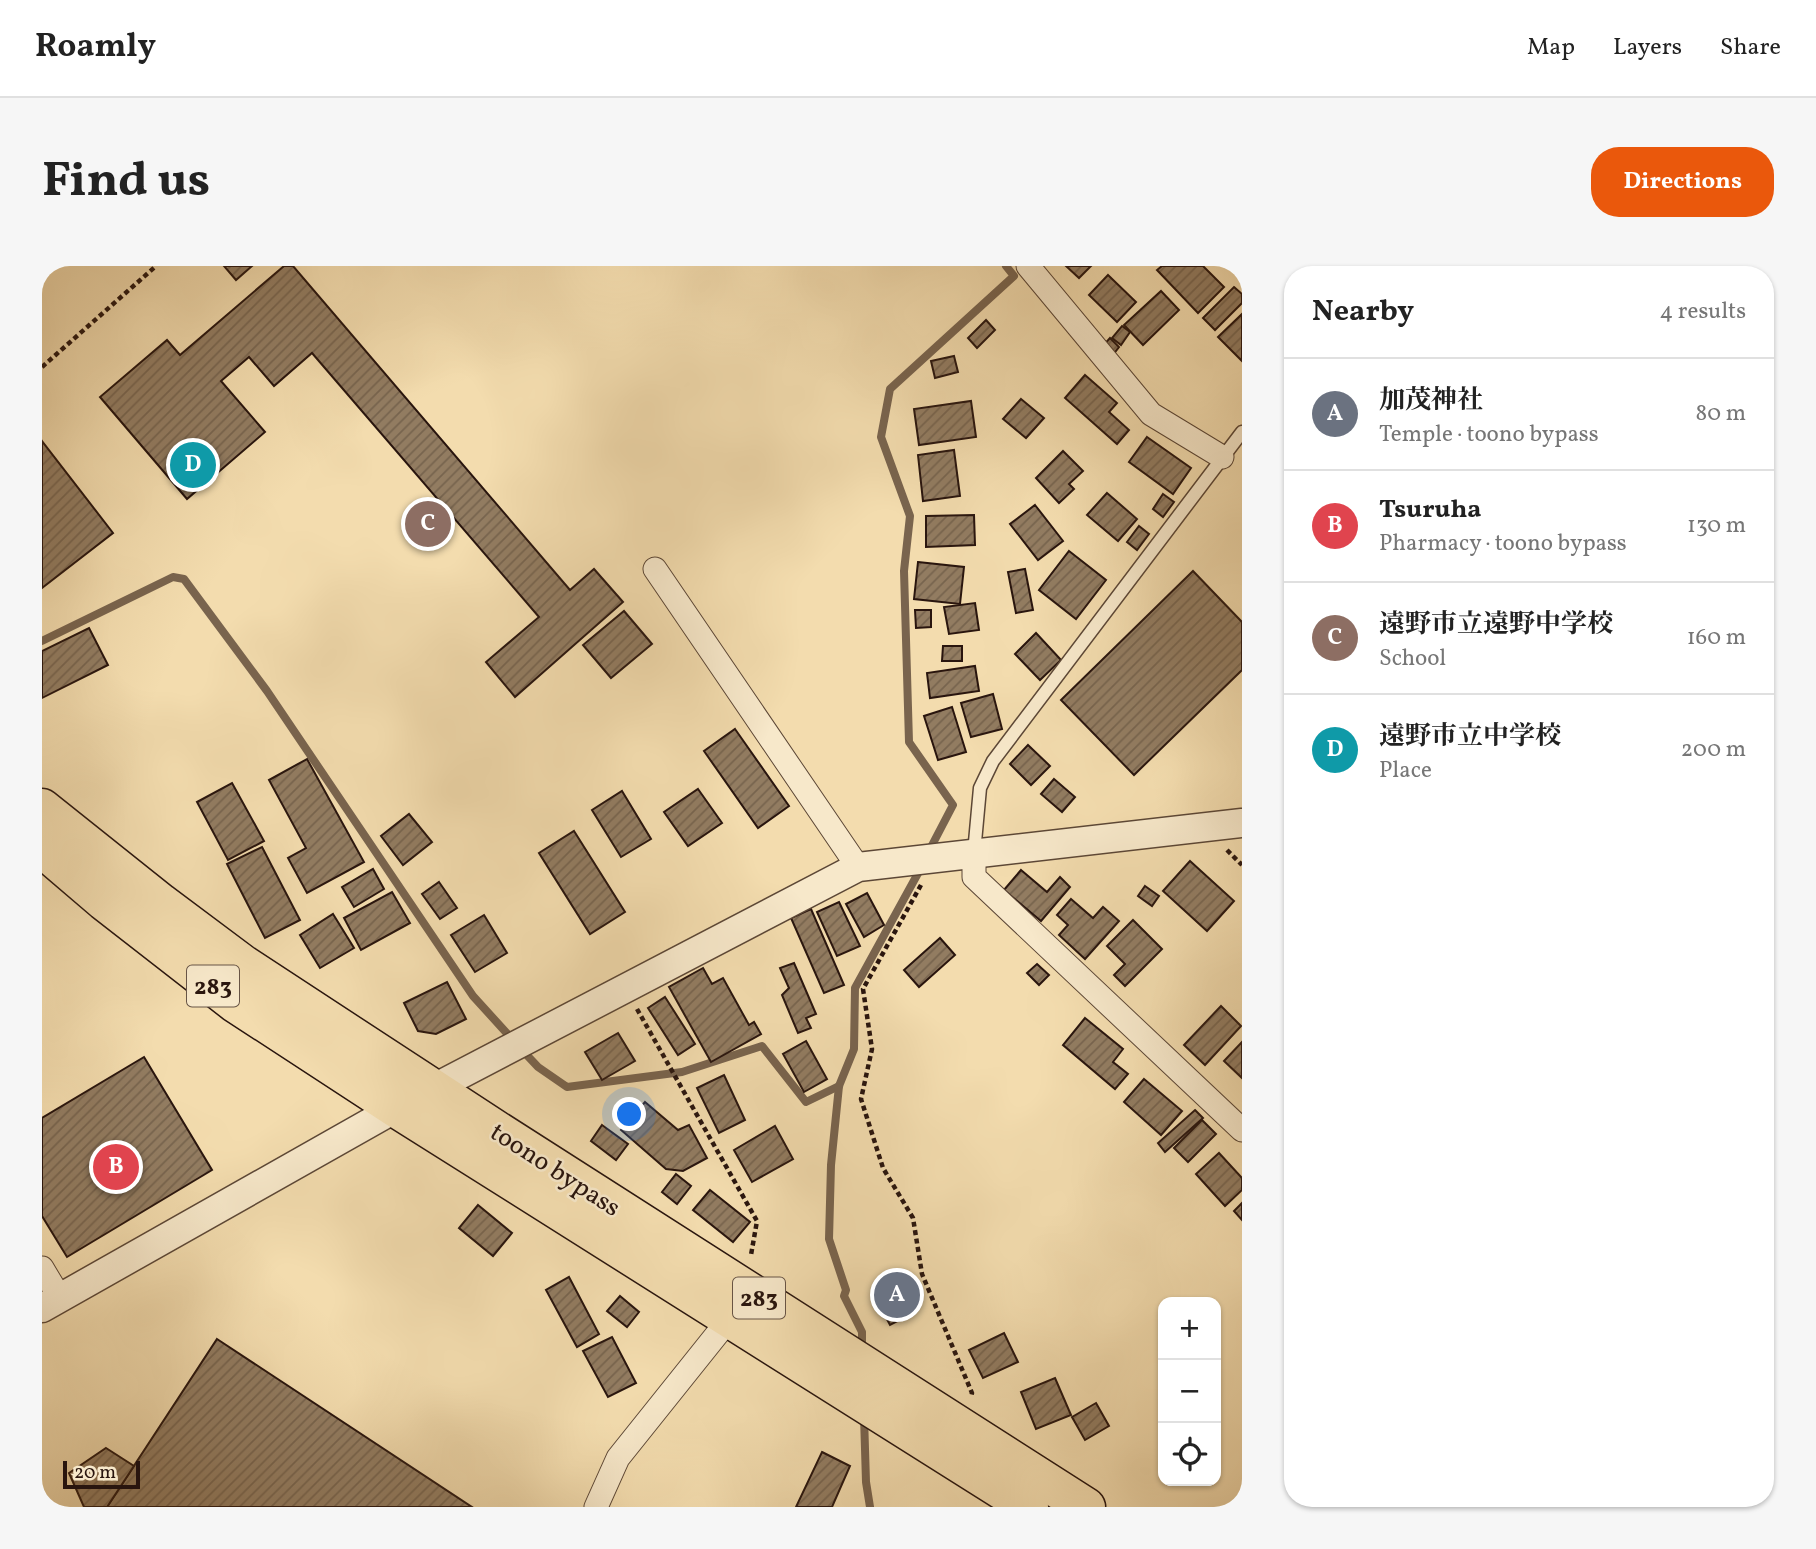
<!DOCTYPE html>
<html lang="en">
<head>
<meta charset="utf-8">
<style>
  :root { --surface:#fff; --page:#f6f6f6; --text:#222; --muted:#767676; --line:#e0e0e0; --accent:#ea580c }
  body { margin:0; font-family:Vollkorn,"Noto Serif JP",serif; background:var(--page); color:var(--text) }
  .controls { position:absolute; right:21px; bottom:21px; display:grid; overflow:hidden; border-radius:14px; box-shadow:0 2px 5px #0004 }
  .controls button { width:63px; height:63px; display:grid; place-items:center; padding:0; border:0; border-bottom:2px solid var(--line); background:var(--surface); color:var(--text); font:35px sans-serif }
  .scale { position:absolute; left:21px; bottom:18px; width:77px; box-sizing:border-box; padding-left:7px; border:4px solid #29150e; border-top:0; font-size:19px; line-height:24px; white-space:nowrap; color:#29150e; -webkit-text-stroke:5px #f7e8ca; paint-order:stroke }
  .you { position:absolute; left:588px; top:849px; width:24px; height:24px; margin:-18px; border:5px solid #fff; border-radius:50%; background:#1a73e8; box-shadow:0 0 0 10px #1a73e833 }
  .badge { display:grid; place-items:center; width:46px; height:46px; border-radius:50%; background:var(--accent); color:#fff; font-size:23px; font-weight:700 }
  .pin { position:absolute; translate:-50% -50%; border:4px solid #fff; box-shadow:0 2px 7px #0006 }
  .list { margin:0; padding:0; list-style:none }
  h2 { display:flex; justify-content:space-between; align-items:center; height:91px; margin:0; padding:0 28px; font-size:30px }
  h2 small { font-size:23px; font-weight:400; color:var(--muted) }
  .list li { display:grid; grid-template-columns:46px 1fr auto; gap:21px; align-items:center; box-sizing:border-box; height:112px; padding:0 28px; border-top:2px solid var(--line) }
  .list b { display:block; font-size:26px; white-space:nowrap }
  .list p { margin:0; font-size:23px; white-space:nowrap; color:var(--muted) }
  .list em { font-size:23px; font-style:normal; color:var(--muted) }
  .icon { flex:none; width:38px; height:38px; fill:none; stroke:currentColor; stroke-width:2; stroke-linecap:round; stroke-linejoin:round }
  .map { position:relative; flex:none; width:1200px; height:1241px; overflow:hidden; border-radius:28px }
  header { display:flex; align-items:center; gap:42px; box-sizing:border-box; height:98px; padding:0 35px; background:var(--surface); border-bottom:2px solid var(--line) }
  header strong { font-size:33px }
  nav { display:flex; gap:38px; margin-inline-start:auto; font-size:24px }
  .intro { display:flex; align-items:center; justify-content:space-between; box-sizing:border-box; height:168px; padding:0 42px }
  h1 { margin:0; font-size:49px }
  .button { padding:18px 32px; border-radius:28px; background:var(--accent); color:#fff; font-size:24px; font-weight:700 }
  main { display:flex; gap:42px; padding:0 42px }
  aside { flex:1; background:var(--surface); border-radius:28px; box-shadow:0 2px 5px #0004 }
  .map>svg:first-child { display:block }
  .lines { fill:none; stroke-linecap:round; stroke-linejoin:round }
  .stream { stroke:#79644e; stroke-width:8 }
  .building { fill:url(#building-hatch); stroke:#29150e; stroke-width:2 }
  .service-casing { stroke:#5c4736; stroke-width:15 }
  .minor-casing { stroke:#5c4736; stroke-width:25 }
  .tertiary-casing { stroke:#5c4736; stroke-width:31 }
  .trunk-casing { stroke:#29150e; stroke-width:41 }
  .path { stroke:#29150e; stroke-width:4.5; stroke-dasharray:5 3.5; stroke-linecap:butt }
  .service { stroke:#f7e8ca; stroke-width:12 }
  .minor { stroke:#f7e8ca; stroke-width:23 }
  .tertiary { stroke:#f7e8ca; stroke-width:28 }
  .trunk { stroke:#f3dcae; stroke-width:38 }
  .labels { text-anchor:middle; stroke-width:5; stroke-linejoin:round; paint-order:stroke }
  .shield { fill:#f7e8ca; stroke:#675446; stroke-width:2 }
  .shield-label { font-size:24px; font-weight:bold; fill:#29150e }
  .street-label { font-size:26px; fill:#29150e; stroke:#f7e8ca }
</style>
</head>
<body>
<header>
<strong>Roamly</strong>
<nav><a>Map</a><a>Layers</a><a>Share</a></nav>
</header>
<div class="intro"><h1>Find us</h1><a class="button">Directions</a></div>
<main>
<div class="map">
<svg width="1200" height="1241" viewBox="0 0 1200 1241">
  <defs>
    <pattern id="building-hatch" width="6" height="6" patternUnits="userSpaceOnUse" patternTransform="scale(1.75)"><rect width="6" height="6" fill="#927c61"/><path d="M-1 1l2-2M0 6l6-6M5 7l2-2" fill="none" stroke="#77644e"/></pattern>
  </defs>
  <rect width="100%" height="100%" fill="#f3dcae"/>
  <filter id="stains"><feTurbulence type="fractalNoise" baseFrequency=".00286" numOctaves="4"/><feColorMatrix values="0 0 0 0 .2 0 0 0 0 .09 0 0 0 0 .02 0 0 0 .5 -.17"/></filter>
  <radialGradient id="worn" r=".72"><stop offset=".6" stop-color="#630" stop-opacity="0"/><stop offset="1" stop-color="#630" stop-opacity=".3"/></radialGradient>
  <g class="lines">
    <g class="stream">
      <polyline points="0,375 131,311 142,313 225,425 431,730 471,774"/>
      <polyline points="887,585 911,539 867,476 862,305 868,250 839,171 848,123 972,10 964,0"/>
      <polyline points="480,784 496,801 525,821 640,806 720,780 764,836 797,820"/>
      <polyline points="820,1085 820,1066 802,1030 804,1024 787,973 789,899 797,820 812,783 813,722 880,600"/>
      <polyline points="822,1150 824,1216 828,1241"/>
    </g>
  </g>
  <g class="building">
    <polygon points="182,0 210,0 194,14"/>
    <polygon points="242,0 251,0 528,324 552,303 581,336 473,431 444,396 497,351 270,87 232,120 207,91 179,115 223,166 145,233 58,131 125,74 138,89"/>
    <polygon points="1024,0 1049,0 1037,12"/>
    <polygon points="1120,0 1161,0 1182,21 1156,47 1115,4"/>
    <polygon points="1066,9 1094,36 1075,56 1047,29"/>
    <polygon points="1192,21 1200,28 1200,37 1173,64 1161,52"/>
    <polygon points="1119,25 1137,44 1101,79 1082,59"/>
    <polygon points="1200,48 1200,95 1176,71"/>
    <polygon points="944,54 953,64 935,82 926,72"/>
    <polygon points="1080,60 1088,66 1079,79 1070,72"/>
    <polygon points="1068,72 1077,81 1070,90 1060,81"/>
    <polygon points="912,90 916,106 893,112 889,95"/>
    <polygon points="1043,109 1075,137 1067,146 1087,164 1075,178 1023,132"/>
    <polygon points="979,133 1002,152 984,172 961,153"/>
    <polygon points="929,135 934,171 877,179 872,143"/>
    <polygon points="1105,171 1149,202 1131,228 1087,196"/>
    <polygon points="0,175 71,267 0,322"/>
    <polygon points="912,184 918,230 881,235 876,189"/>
    <polygon points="1021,185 1041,205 1027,218 1032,223 1017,237 994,212"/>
    <polygon points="1065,227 1095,253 1076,275 1045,249"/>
    <polygon points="1121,228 1132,236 1121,251 1111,243"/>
    <polygon points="993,239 1021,275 996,294 968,258"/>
    <polygon points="932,249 933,279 884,281 884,250"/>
    <polygon points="1097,260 1107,268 1095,284 1085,276"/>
    <polygon points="1027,285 1064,314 1034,353 997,324"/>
    <polygon points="876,296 922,301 918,338 872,333"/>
    <polygon points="983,303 991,344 974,347 966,306"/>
    <polygon points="1151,305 1200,356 1200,404 1092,509 1019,434"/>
    <polygon points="933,337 937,364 907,368 902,341"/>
    <polygon points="873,344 889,344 889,361 874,362"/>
    <polygon points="582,345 610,378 569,412 541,379"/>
    <polygon points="47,362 66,399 0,432 0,385"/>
    <polygon points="994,367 1019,394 998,414 973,388"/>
    <polygon points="901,380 920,380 920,395 900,395"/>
    <polygon points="933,400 937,425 888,432 885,407"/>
    <polygon points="951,428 960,463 929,471 919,437"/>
    <polygon points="910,441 924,486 896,494 882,450"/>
    <polygon points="693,463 747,540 716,562 662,485"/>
    <polygon points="986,479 1008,500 989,519 968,498"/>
    <polygon points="265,493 322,596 265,627 246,592 264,582 227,514"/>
    <polygon points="1012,513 1033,531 1020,546 999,528"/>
    <polygon points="190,517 222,575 186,594 155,536"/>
    <polygon points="656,523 680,557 646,580 622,546"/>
    <polygon points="580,525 609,573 579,591 550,544"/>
    <polygon points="367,548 390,576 361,599 339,570"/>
    <polygon points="532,565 583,646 548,668 497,587"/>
    <polygon points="220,581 258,654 223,672 185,598"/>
    <polygon points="1148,595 1192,635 1165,665 1121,625"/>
    <polygon points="331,603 342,623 312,641 300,621"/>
    <polygon points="979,604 1005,626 1018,611 1028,621 999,655 962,624"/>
    <polygon points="397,616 415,642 398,653 380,628"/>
    <polygon points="1103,620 1117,630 1110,640 1096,630"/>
    <polygon points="350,626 368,657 319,684 302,652"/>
    <polygon points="825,627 842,659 822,671 804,638"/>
    <polygon points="1029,633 1051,652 1061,641 1077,655 1043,693 1017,669 1026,659 1015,649"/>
    <polygon points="797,636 818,680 795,690 775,646"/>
    <polygon points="769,643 802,719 782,727 749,652"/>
    <polygon points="291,648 312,682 278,702 258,669"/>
    <polygon points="442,649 465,687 433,706 409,669"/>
    <polygon points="1091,654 1120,683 1083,720 1072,709 1083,698 1065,680"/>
    <polygon points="898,672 913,689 877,721 862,704"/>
    <polygon points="752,697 774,748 764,752 769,762 756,767 740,729 747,722 738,702"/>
    <polygon points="995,698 1007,709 997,719 985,707"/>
    <polygon points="661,702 670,718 681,712 707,759 712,756 719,768 669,796 627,721"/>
    <polygon points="405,716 424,753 394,768 376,765 362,737"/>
    <polygon points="623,731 653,778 636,789 606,742"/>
    <polygon points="1179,740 1199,760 1163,799 1142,779"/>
    <polygon points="1043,752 1081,783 1071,796 1086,808 1073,823 1021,779"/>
    <polygon points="576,767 593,795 560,814 543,786"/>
    <polygon points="764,775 785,813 762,826 741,788"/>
    <polygon points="1200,776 1200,812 1182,795"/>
    <polygon points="102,791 170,904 25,991 0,950 0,852"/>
    <polygon points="682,809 703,854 677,867 655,822"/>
    <polygon points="1102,813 1140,845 1119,869 1082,836"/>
    <polygon points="603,836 636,864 647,859 665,892 641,905 624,903 579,864"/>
    <polygon points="1153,844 1161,852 1123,886 1116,877"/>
    <polygon points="1160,854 1174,868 1146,896 1132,882"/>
    <polygon points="560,859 586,878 574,894 549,875"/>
    <polygon points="733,860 751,893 710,916 692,884"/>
    <polygon points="1177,887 1200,912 1200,924 1183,940 1154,908"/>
    <polygon points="634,908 649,920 635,938 620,926"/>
    <polygon points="668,924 708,956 691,976 651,944"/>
    <polygon points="1200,937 1200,954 1192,945"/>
    <polygon points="436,939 470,967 451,990 417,962"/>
    <polygon points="527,1011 557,1068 535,1081 504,1024"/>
    <polygon points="855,1017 871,1047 848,1059 832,1029"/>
    <polygon points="578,1030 597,1046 585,1061 565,1045"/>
    <polygon points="962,1067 976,1096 941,1112 927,1084"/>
    <polygon points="570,1071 594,1117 566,1131 541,1085"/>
    <polygon points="175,1073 430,1241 65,1241"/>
    <polygon points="1013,1112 1029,1149 994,1163 979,1126"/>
    <polygon points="1054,1137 1067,1160 1043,1174 1030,1151"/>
    <polygon points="64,1182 92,1200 65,1241 42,1241 27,1207"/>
    <polygon points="780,1186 808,1200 790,1241 754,1241"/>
  </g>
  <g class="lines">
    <defs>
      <polyline id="service" points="932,587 938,522 951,495 1200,166"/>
      <g id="minor">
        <polyline points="986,0 1109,148 1180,191"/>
        <polyline points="613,303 816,601"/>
        <polyline points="932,587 932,611 1200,864"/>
        <polyline points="0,1002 18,1032"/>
        <polyline points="554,1241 576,1192 688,1052"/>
      </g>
      <polyline id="tertiary" points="0,1042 354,842 816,601 1200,557"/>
      <g id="trunk">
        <polyline points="0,542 119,637 202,699 445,858 1044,1241"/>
        <polyline points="0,582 62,635 193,737 354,842 987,1241"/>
      </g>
    </defs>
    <use href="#service" class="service-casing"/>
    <use href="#minor" class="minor-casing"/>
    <use href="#tertiary" class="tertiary-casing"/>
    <use href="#trunk" class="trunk-casing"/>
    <g class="path">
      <polyline points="0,101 114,0"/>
      <polyline points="1185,584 1200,599"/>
      <polyline points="879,619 821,723 830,783 819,833 841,902 871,952 880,1008 930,1127 929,1131"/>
      <polyline points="595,743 715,955 709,989"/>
    </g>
    <use href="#service" class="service"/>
    <use href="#minor" class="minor"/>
    <use href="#tertiary" class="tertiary"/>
    <use href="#trunk" class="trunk"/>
  </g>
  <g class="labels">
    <g class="shield">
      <rect x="145" y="699.5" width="52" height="41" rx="5"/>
      <rect x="691" y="1011.5" width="52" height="41" rx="5"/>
    </g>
    <g class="shield-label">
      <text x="171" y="728">283</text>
      <text x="717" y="1040">283</text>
    </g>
    <g class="street-label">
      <text transform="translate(514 903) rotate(33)" y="9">toono bypass</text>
    </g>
  </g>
  <rect width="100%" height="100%" filter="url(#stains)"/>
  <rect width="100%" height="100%" fill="url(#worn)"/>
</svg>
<div class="controls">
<button>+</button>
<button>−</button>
<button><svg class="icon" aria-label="locate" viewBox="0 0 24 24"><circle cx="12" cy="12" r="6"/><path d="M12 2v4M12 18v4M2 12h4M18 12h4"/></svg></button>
</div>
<div class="scale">20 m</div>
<div class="you"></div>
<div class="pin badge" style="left:855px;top:1029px;background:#6b7280">A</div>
<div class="pin badge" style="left:74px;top:901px;background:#e0444e">B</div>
<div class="pin badge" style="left:386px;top:258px;background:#8d6e63">C</div>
<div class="pin badge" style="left:151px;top:199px;background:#0f9aa8">D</div>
</div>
<aside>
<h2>Nearby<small>4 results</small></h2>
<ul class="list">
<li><span class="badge" style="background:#6b7280">A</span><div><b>加茂神社</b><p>Temple · toono bypass</p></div><em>80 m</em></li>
<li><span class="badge" style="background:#e0444e">B</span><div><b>Tsuruha</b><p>Pharmacy · toono bypass</p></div><em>130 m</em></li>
<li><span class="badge" style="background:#8d6e63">C</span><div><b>遠野市立遠野中学校</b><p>School</p></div><em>160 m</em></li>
<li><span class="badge" style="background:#0f9aa8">D</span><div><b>遠野市立中学校</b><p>Place</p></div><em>200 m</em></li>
</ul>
</aside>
</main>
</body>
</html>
